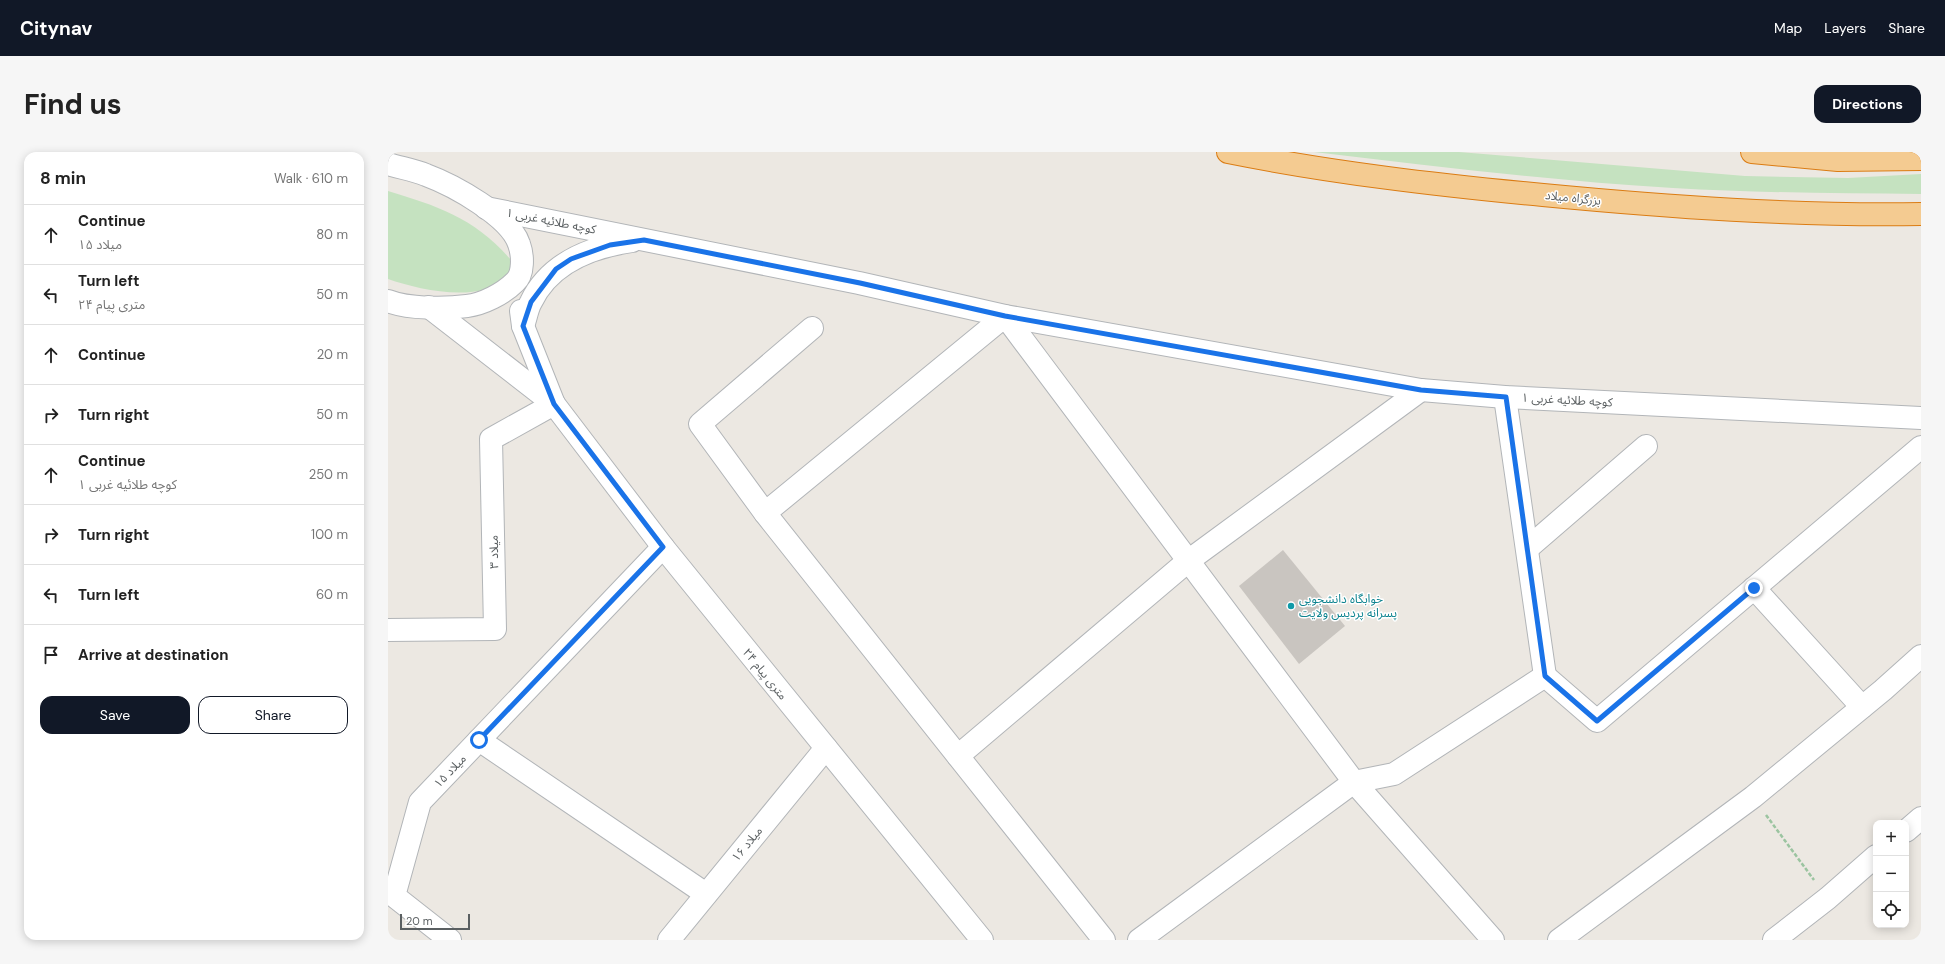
<!DOCTYPE html>
<html lang="en">
<head>
<meta charset="utf-8">
<style>
  :root { --surface:#fff; --page:#f6f6f6; --text:#222; --muted:#767676; --line:#e0e0e0; --accent:#111827 }
  body { margin:0; font-family:"DM Sans","Noto Sans Arabic",sans-serif; background:var(--page); color:var(--text) }
  .controls { position:absolute; right:12px; bottom:12px; display:grid; overflow:hidden; border-radius:8px; box-shadow:0 2px 10px #0003 }
  .controls button { width:36px; height:36px; display:grid; place-items:center; padding:0; border:0; border-bottom:1px solid var(--line); background:var(--surface); color:var(--text); font:20px sans-serif }
  .scale { position:absolute; left:12px; bottom:10px; width:70px; box-sizing:border-box; padding-left:4px; border:2px solid #5a5f61; border-top:0; font-size:11px; line-height:14px; white-space:nowrap; color:#5a5f61; -webkit-text-stroke:3px #fff; paint-order:stroke }
  .stop { position:absolute; width:12px; height:12px; margin:-9px; border:3px solid #1a73e8; border-radius:50%; background:#fff }
  .stop.end { background:#1a73e8; border-color:#fff; box-shadow:0 1px 4px #0008 }
  .list { margin:0; padding:0; list-style:none }
  h2 { display:flex; justify-content:space-between; align-items:center; height:52px; margin:0; padding:0 16px; font-size:17px }
  h2 small { font-size:13px; font-weight:400; color:var(--muted) }
  .list li { display:grid; grid-template-columns:26px 1fr auto; gap:12px; align-items:center; box-sizing:border-box; height:60px; padding:0 16px; border-top:1px solid var(--line) }
  .list b { display:block; font-size:15px; white-space:nowrap }
  .list p { margin:0; font-size:13px; white-space:nowrap; color:var(--muted) }
  .list em { font-size:13px; font-style:normal; color:var(--muted) }
  .actions { display:flex; gap:8px; padding:12px 16px }
  .actions a { flex:1; padding:9px 0; border:1px solid var(--accent); border-radius:12px; text-align:center; font-size:14px; color:var(--accent) }
  .actions .main { background:var(--accent); color:#fff }
  .icon { flex:none; width:22px; height:22px; fill:none; stroke:currentColor; stroke-width:2; stroke-linecap:round; stroke-linejoin:round }
  .map { position:relative; flex:none; width:1533px; height:788px; overflow:hidden; border-radius:12px }
  header { display:flex; align-items:center; gap:24px; box-sizing:border-box; height:56px; padding:0 20px; background:var(--accent); color:#fff }
  header strong { font-size:19px }
  nav { display:flex; gap:22px; margin-inline-start:auto; font-size:14px }
  .intro { display:flex; align-items:center; justify-content:space-between; box-sizing:border-box; height:96px; padding:0 24px }
  h1 { margin:0; font-size:28px }
  .button { padding:10px 18px; border-radius:12px; background:var(--accent); color:#fff; font-size:14px; font-weight:700 }
  main { display:flex; gap:24px; padding:0 24px }
  aside { flex:1; background:var(--surface); border-radius:12px; box-shadow:0 2px 10px #0003 }
  .map>svg:first-child { display:block }
  .green { fill:#c5e2c0 }
  .building { fill:#c9c5c0 }
  .lines { fill:none; stroke-linecap:round; stroke-linejoin:round }
  .minor-casing { stroke:#b2b5b8; stroke-width:24 }
  .highway-casing { stroke:#db7c13; stroke-width:24 }
  .path { stroke:#9bc4a0; stroke-width:2.5; stroke-dasharray:4 2; stroke-linecap:butt }
  .minor { stroke:#fff; stroke-width:22 }
  .highway { stroke:#f4cb91; stroke-width:22 }
  .route { stroke:#1a73e8; stroke-width:5 }
  .culture-dot { fill:#0f9aa8; stroke:#fff; stroke-width:1.5 }
  .labels { text-anchor:middle; stroke-width:3; stroke-linejoin:round; paint-order:stroke }
  .street-label { font-size:12px; fill:#5a5f61; stroke:#fff }
  .culture-label { font-size:12px; fill:#0d838f; stroke:#fff; text-anchor:start }
</style>
</head>
<body>
<header>
<strong>Citynav</strong>
<nav><a>Map</a><a>Layers</a><a>Share</a></nav>
</header>
<div class="intro"><h1>Find us</h1><a class="button">Directions</a></div>
<main>
<aside>
<h2>8 min<small>Walk · 610 m</small></h2>
<ul class="list">
<li><svg class="icon" aria-label="ahead" viewBox="0 0 24 24"><path d="M12 20V5M6 11l6-6 6 6"/></svg><div><b>Continue</b><p>میلاد ۱۵</p></div><em>80 m</em></li>
<li><svg class="icon" aria-label="left" viewBox="0 0 24 24"><path d="M17 20v-9H6M10 6l-5 5 5 5"/></svg><div><b>Turn left</b><p>۲۴ متری پیام</p></div><em>50 m</em></li>
<li><svg class="icon" aria-label="ahead" viewBox="0 0 24 24"><path d="M12 20V5M6 11l6-6 6 6"/></svg><div><b>Continue</b></div><em>20 m</em></li>
<li><svg class="icon" aria-label="right" viewBox="0 0 24 24"><path d="M7 20v-9h11M14 6l5 5-5 5"/></svg><div><b>Turn right</b></div><em>50 m</em></li>
<li><svg class="icon" aria-label="ahead" viewBox="0 0 24 24"><path d="M12 20V5M6 11l6-6 6 6"/></svg><div><b>Continue</b><p>کوچه طلائیه غربی ۱</p></div><em>250 m</em></li>
<li><svg class="icon" aria-label="right" viewBox="0 0 24 24"><path d="M7 20v-9h11M14 6l5 5-5 5"/></svg><div><b>Turn right</b></div><em>100 m</em></li>
<li><svg class="icon" aria-label="left" viewBox="0 0 24 24"><path d="M17 20v-9H6M10 6l-5 5 5 5"/></svg><div><b>Turn left</b></div><em>60 m</em></li>
<li><svg class="icon" aria-label="arrive" viewBox="0 0 24 24"><path d="M6 21V4h12l-3 4 3 4H6"/></svg><div><b>Arrive at destination</b></div></li>
</ul>
<div class="actions"><a class="main">Save</a><a>Share</a></div>
</aside>
<div class="map">
<svg width="1533" height="788" viewBox="0 0 1533 788">
  <rect width="100%" height="100%" fill="#ece8e2"/>
  <g class="green">
    <path d="M 926,0 L 1071,0 L 1357,24 L 1460,26 L 1533,22 L 1533,42 C 1450,41 1368,41 1285,36 C 1165,29 1045,14 926,0 Z"/>
    <path d="M 0,39 C 50,54 88,67 123,108 C 123,113 123,121 119,125 C 92,152 32,138 0,127 Z"/>
  </g>
  <polygon class="building" points="895,398 957,474 911,512 851,434"/>
  <g class="lines">
    <defs>
      <g id="minor">
        <path d="M 0,12 C 13,16 26,18 38,23 C 65,33 122,64 131,92 C 135,103 136,122 127,130 C 115,142 95,152 79,154 C 57,157 20,157 0,149"/>
        <polyline points="98,56 471,131 617,164 1033,238 1117,245 1533,266"/>
        <polyline points="41,155 166,252 275,395 594,788"/>
        <polyline points="133,159 135,174 166,252"/>
        <path d="M 135,174 C 138,166 139,157 143,150 C 162,110 203,95 244,89"/>
        <polyline points="424,176 312,272 377,361 716,788"/>
        <polyline points="1117,245 1157,524"/>
        <polyline points="377,361 617,164 966,630 1105,788"/>
        <polyline points="1140,396 1258,294"/>
        <polyline points="1366,436 1474,555"/>
        <polyline points="0,478 107,477 103,287 166,252"/>
        <polyline points="91,588 318,742"/>
        <polyline points="570,604 800,409 1033,238"/>
        <polyline points="1518,679 1533,666"/>
        <polyline points="62,788 6,744 32,650 275,395"/>
        <polyline points="281,788 438,596"/>
        <polyline points="751,788 966,630 1006,622 1157,524 1209,569 1533,295"/>
        <polyline points="1171,788 1365,645 1495,538 1533,504"/>
        <polyline points="1386,788 1440,746 1488,704"/>
      </g>
      <g id="highway">
        <path d="M 840,0 C 944,21 1050,33 1155,43 C 1281,55 1407,64 1533,62"/>
        <polyline points="1364,0 1450,8 1533,7"/>
      </g>
    </defs>
    <use href="#minor" class="minor-casing"/>
    <use href="#highway" class="highway-casing"/>
    <polyline class="path" points="1378,663 1426,728"/>
    <use href="#minor" class="minor"/>
    <use href="#highway" class="highway"/>
  </g>
  <g class="lines">
    <polyline class="route" points="91,588 275,395 166,252 135,174 143,150 168,117 183,107 222,93 256,88 472,131 617,164 1033,238 1118,245 1157,524 1209,569 1366,436"/>
  </g>
  <circle class="culture-dot" cx="903" cy="454" r="4"/>
  <g class="labels">
    <g class="street-label">
      <text transform="translate(1185 46) rotate(6)" y="4">بزرگراه میلاد</text>
      <text transform="translate(163 69) rotate(11)" y="4">کوچه طلائیه غربی ۱</text>
      <text transform="translate(1179 248) rotate(3)" y="4">کوچه طلائیه غربی ۱</text>
      <text transform="translate(106 400) rotate(-91)" y="4">میلاد ۳</text>
      <text transform="translate(377 522) rotate(51)" y="4">۲۴ متری پیام</text>
      <text transform="translate(62 619) rotate(-46)" y="4">میلاد ۱۵</text>
      <text transform="translate(359 692) rotate(-51)" y="4">میلاد ۱۶</text>
    </g>
    <g class="culture-label">
      <text x="911" y="451">خوابگاه دانشجویی<tspan x="911" dy="14">پسرانه پردیس ولایت</tspan></text>
    </g>
  </g>
</svg>
<div class="controls">
<button>+</button>
<button>−</button>
<button><svg class="icon" aria-label="locate" viewBox="0 0 24 24"><circle cx="12" cy="12" r="6"/><path d="M12 2v4M12 18v4M2 12h4M18 12h4"/></svg></button>
</div>
<div class="scale">20 m</div>
<div class="stop" style="left:91px;top:588px"></div>
<div class="stop end" style="left:1366px;top:436px"></div>
</div>
</main>
</body>
</html>
